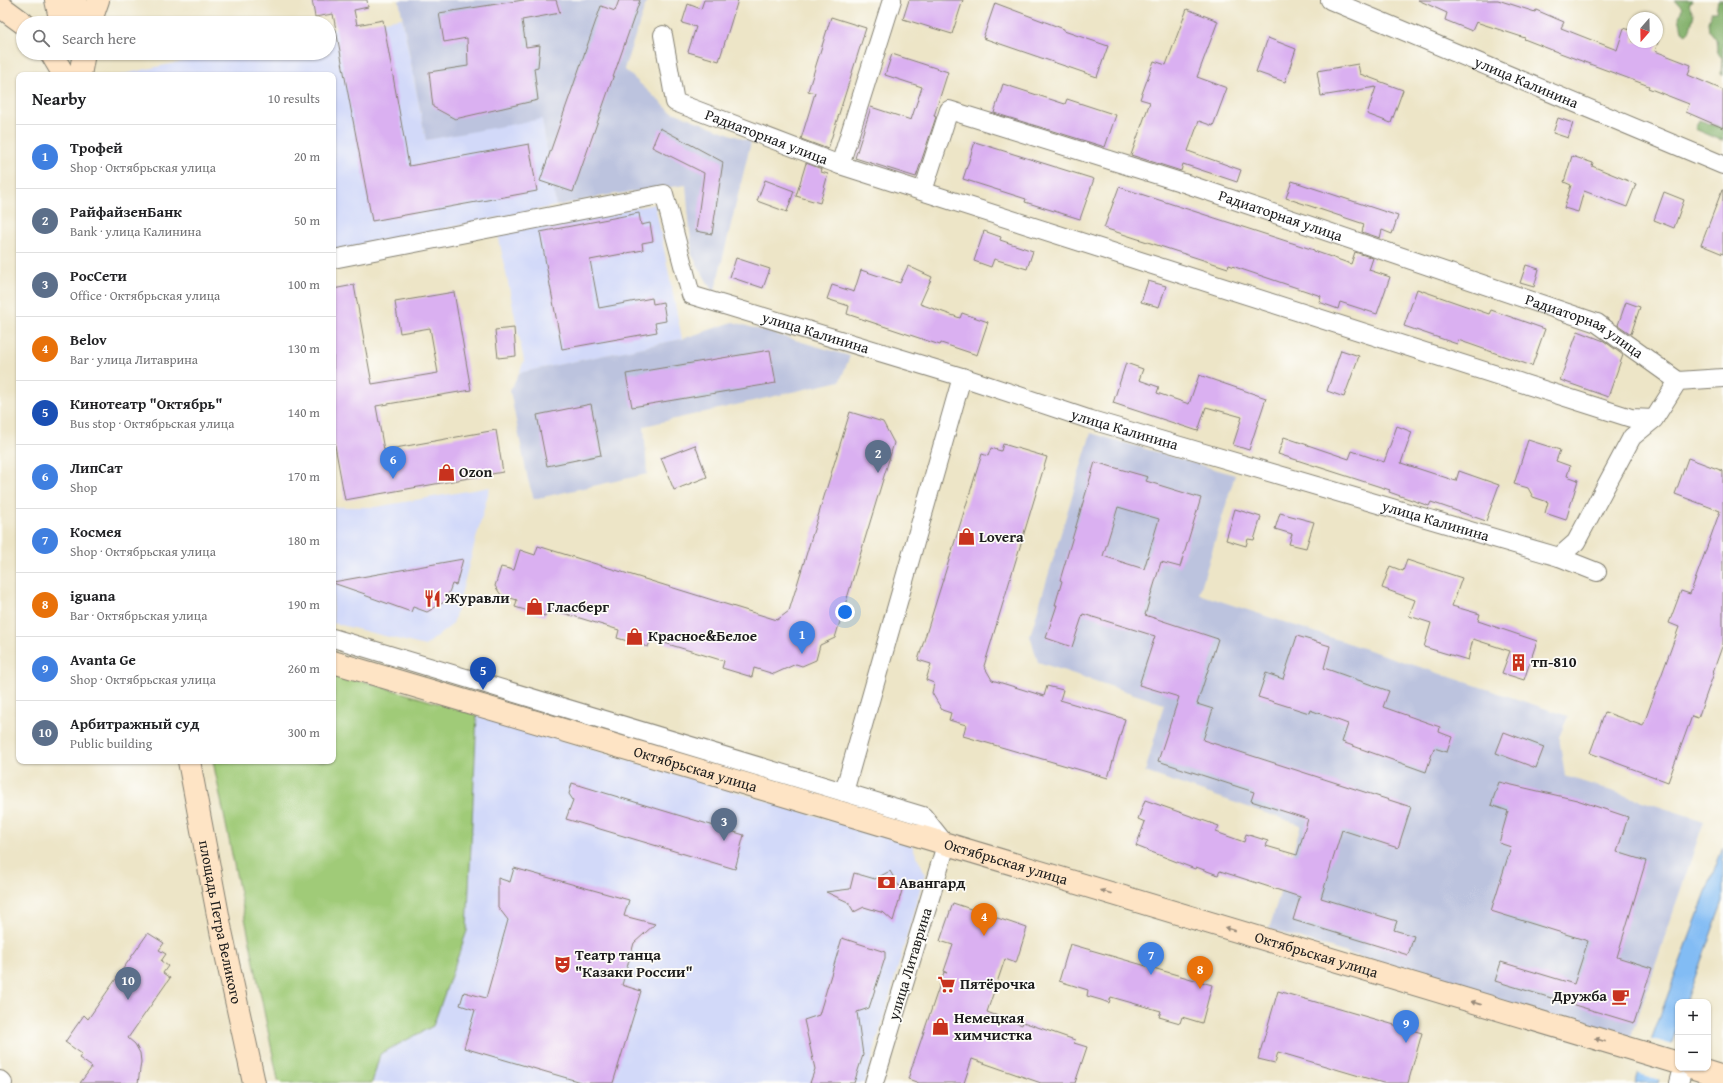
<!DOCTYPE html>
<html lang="en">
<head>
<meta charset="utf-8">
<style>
  :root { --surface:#fff; --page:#f2f2f2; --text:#202124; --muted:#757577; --line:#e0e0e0; --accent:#c8321e }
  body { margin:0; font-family:"Gentium Book Plus",serif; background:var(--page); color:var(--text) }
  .controls { position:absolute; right:12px; bottom:12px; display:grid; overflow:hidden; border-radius:8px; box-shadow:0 1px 3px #0004 }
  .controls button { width:36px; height:36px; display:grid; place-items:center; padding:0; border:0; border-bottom:1px solid var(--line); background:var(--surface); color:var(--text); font:20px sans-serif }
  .compass { position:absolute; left:1627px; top:12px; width:36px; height:36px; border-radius:50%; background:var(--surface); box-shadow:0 1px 3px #0004; rotate:200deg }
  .you { position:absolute; left:845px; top:612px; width:14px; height:14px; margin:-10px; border:3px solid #fff; border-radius:50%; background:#1a73e8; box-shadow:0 0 0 6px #1a73e833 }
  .badge { display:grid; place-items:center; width:26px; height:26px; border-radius:50%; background:var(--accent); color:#fff; font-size:13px; font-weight:700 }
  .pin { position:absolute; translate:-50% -33px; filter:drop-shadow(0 1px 2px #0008) }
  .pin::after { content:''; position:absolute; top:21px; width:14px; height:12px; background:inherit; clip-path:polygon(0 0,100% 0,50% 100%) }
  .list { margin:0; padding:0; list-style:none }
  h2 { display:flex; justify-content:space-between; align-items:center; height:52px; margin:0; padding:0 16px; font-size:17px }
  h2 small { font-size:13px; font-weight:400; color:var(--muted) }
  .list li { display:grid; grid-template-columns:26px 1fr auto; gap:12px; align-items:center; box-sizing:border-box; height:64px; padding:0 16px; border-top:1px solid var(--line) }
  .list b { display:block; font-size:15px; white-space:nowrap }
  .list p { margin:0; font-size:13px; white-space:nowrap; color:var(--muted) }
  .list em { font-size:13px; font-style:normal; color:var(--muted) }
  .icon { flex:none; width:22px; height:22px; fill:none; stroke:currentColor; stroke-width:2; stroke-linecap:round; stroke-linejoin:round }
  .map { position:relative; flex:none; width:1723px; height:1083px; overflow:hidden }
  .search { position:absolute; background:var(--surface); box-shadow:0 1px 3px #0004; left:16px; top:16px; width:320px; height:44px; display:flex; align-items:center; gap:10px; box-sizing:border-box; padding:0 14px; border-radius:22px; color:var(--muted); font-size:15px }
  .panel { position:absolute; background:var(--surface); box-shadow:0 1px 3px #0004; left:16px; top:72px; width:320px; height:692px; border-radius:8px }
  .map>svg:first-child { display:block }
  .built { fill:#d2d9f9 }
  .industrial { fill:#bcc3de }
  .green { fill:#a0cb78; stroke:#5e744a }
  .forest { fill:#80af68; stroke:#4e6642 }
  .water { fill:#82bcf4; stroke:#4f6c88 }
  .pier { fill:#ede5c7 }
  .building { fill:#dab0f1; fill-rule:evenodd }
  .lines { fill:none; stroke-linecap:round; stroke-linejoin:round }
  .street-casing { stroke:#848072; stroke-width:20 }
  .secondary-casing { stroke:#848072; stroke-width:24 }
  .street { stroke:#fff; stroke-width:18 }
  .secondary { stroke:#fee4c5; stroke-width:22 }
  .oneway { fill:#988a79 }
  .labels { text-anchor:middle; stroke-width:3.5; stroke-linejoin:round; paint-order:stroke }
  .street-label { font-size:15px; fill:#1c1c1c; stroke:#fdfcf7 }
  .poi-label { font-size:15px; font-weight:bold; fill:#1c1c1c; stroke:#fdfcf7; text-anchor:start }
</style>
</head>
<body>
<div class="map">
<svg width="1723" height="1083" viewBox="0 0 1723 1083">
  <rect width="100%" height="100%" fill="#fdfcf7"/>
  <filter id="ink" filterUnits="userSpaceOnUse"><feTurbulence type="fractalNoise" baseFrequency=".025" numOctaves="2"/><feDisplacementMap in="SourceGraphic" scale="8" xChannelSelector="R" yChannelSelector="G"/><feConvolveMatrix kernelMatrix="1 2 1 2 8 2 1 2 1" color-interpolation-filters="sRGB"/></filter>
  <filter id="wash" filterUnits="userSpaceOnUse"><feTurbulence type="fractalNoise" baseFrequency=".012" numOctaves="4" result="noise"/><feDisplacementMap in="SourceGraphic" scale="16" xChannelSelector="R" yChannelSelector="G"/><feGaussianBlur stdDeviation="0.9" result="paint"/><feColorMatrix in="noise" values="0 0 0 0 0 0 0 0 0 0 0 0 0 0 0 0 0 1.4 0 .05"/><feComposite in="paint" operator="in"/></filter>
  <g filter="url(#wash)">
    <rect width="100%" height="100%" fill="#ede5c7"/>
    <g class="built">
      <polygon points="402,18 426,140 542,118 556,206 333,251 333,75 119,75 222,53 329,53 329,30"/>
      <polygon points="655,204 682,339 519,373 524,361 498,234"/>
      <polygon points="490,487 453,624 425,646 333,623 333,507 376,507"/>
      <polygon points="477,715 911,844 925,873 865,1083 372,1083 380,1054 433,1026 467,931"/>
    </g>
    <g class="industrial">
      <polygon points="399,0 647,0 624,69 670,111 751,142 714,294 692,255 686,185 609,195 556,206 542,119 426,140"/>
      <polygon points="733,322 850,356 840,381 644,426 647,474 534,499 528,480 510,391 519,373 682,339"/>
      <polygon points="1091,433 1235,475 1199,594 1568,716 1559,737 1565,776 1704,821 1630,1040 1269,929 1301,825 1145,772 1164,704 1038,662 1030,636"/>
    </g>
    <polygon class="green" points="333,672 477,715 467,931 433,1026 380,1054 372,1083 281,1083 278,1080 213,761 333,761"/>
    <g class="forest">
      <polygon points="1675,0 1692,0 1689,5 1694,14 1690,30 1686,34 1682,31 1679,17 1682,8"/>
      <polygon points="1718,0 1723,0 1723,76 1721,74 1722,58 1717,50 1716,39 1709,30 1708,22 1711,12 1716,12"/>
      <polygon points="1699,120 1716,126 1723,123 1723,141 1695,129"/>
    </g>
    <polygon class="water" points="1723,847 1723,901 1686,1002 1678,1002 1678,1025 1658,1083 1635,1083"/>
    <polygon class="pier" points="1649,1038 1673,1045 1661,1080 1636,1073"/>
    <g id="blocks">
      <g class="building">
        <polygon points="312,0 367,0 368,7 354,10 357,25 383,20 409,166 529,144 537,191 372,221 333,14 315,17"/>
        <polygon points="523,0 556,0 560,13 522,20 526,47 540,45 538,67 534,68 538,100 455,119 433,107 429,72 468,66 467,38 444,42 439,13"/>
        <polygon points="619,0 640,0 573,192 540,181 601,6 615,11"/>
        <polygon points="704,0 738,0 719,61 688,52 696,27 682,23 688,4 701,9"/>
        <polygon points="909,0 963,0 952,34 903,19"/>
        <polygon points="1418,0 1498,0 1535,12 1536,10 1564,22 1561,28 1617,50 1624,28 1633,31 1633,42 1657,42 1657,40 1659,40 1655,51 1691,65 1688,75 1723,90 1723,128 1686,112 1689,104 1648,88 1649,86 1552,50 1524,39 1525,38 1476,22 1472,31 1445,20 1447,13"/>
        <polygon points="995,3 1064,29 1064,31 1108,46 1097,77 983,38"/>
        <polygon points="1187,9 1218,21 1197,77 1227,88 1213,126 1199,121 1188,151 1241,170 1237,182 1183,164 1181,171 1131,155 1150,102 1140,99 1154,61 1166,65"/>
        <polygon points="831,17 866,28 828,149 801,139 815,93 808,91"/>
        <polygon points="1268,38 1296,49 1285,82 1256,72"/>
        <polygon points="892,54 948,72 934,116 936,117 916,177 855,158 871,107 911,120 922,87 885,75"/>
        <polygon points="1358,64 1360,74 1403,90 1391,123 1367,114 1376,87 1321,96 1317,71"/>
        <polygon points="1003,84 1065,104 1067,99 1116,115 1105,147 994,113"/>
        <polygon points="1558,118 1573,123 1568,138 1553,133"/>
        <polygon points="660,128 723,162 712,234 696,231 704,173 652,147"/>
        <polygon points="975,142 1094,179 1080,219 1025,202 1026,199 963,179"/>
        <polygon points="1572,156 1593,163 1592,166 1636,184 1627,207 1584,191 1578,212 1564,208 1571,185 1564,182"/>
        <polygon points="806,163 822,169 821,172 828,174 820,203 796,196"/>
        <polygon points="765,180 794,191 787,212 757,201"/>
        <polygon points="1292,181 1398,216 1392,234 1382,230 1380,238 1362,232 1364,224 1286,198"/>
        <polygon points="1119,187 1314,250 1314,251 1351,264 1355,252 1373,258 1369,270 1390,277 1377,314 1340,302 1338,309 1319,302 1321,296 1229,265 1228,268 1104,228"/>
        <polygon points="1722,190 1723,190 1723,254 1701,245"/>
        <polygon points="1664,192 1684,200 1674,228 1654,220"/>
        <polygon points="639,213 641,225 650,223 653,241 642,243 643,250 590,260 599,308 652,298 653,304 663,302 666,321 655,323 657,332 562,349 540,232"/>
        <polygon points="984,231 1001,237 1000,240 1033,251 1027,269 994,259 991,267 974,261"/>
        <polygon points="736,258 770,269 763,288 730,277"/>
        <polygon points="1526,265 1539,269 1534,287 1520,283"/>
        <polygon points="908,266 932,277 920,304 960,318 962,313 988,322 977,355 941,343 940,345 847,314 849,306 827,299 832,285 854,292 861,270 900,283"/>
        <polygon points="1148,281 1166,286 1159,307 1141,302"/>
        <polygon points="354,285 372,384 438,373 430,328 400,333 395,302 454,292 471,390 376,406 384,450 496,430 503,472 345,500 333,435 333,289"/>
        <polygon points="1417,289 1489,314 1491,310 1545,329 1532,366 1458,340 1457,344 1404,326"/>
        <polygon points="1626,302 1640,307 1631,334 1618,325"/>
        <polygon points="514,328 516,356 498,358 495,330"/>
        <polygon points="1578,331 1604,341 1623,355 1608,397 1560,380"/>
        <polygon points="770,350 776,383 632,407 626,374"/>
        <polygon points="1341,350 1359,356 1344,397 1327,391"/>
        <polygon points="1126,363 1143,369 1139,380 1159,387 1157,393 1189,404 1199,375 1266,398 1249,450 1233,445 1242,417 1206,407 1198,431 1113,403"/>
        <polygon points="591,404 601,455 547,466 537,415"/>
        <polygon points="850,412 883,422 894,443 835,638 820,645 816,660 802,666 796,664 774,674 754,668 752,677 722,668 724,661 651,639 648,647 617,638 619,630 547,608 545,616 515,607 517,600 501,595 495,586 501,567 514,570 520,550 535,555 538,546 777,620 789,611"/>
        <polygon points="1397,426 1412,432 1401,463 1456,481 1459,471 1499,485 1486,521 1431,502 1429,506 1389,492 1390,490 1278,454 1284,437 1349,459 1352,451 1384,462"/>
        <polygon points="1528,440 1560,450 1556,461 1570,466 1567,476 1578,480 1566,520 1545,513 1548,502 1533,497 1528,488 1514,484"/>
        <polygon points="1003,444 1047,457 984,666 992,680 1044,696 1047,686 1063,690 1060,700 1125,719 1108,778 963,736 966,725 949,720 951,713 942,710 932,693 934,683 926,680 931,664 918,660 982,454 988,456 991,448 1001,451"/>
        <polygon points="695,445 707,477 674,490 661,458"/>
        <polygon points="1688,458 1723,471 1723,644 1713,672 1714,673 1698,718 1692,716 1668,782 1590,753 1605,712 1643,726 1679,627 1669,623 1681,591 1690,594 1720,511 1675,494"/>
        <path d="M 1095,462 L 1148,477 L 1146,481 L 1201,498 L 1180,567 L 1161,562 L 1145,615 L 1218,639 L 1197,704 L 1213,709 L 1203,740 L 1411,807 L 1398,848 L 1342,830 L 1321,898 L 1397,921 L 1394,930 L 1414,936 L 1408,955 L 1293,920 L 1300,897 L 1220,871 L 1218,875 L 1196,867 L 1195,869 L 1136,846 L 1145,822 L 1138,819 L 1145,800 L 1219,826 L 1216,832 L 1244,842 L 1246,834 L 1268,841 L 1266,846 L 1297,855 L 1308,819 L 1251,801 L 1254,792 L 1158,761 L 1179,697 L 1139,685 L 1155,636 L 1083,614 L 1072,647 L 1046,638 L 1057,605 L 1055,605 L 1062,581 L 1060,580 ZM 1118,507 L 1159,519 L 1144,569 L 1103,556 Z"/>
        <polygon points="1235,509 1261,517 1254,540 1248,539 1246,546 1226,540"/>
        <polygon points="1280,513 1314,522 1306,548 1289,544 1292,534 1275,529"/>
        <polygon points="463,559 456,585 452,584 446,601 427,612 413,607 411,612 364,595 365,594 333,583 333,582"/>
        <polygon points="1407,560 1462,578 1452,606 1480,614 1478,621 1537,641 1524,680 1502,673 1510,651 1473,639 1468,660 1424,647 1431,623 1409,616 1415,600 1382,588 1390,566 1403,571"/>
        <polygon points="1297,636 1330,646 1324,668 1389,691 1383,707 1440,727 1439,732 1452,737 1447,752 1434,748 1426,772 1342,742 1348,724 1310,710 1309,713 1258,697 1266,673 1283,679"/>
        <polygon points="1504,732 1544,747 1536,768 1496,753"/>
        <polygon points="1499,782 1577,800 1628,817 1617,852 1646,861 1617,957 1652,968 1634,1023 1495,981 1501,962 1574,984 1588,941 1491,911 1511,847 1499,843 1508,811 1491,805"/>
        <polygon points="572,783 744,835 735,869 566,819 573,800 569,794"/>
        <polygon points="514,868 629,900 624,916 655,924 634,943 622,985 641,991 613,1083 584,1083 464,1048 475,1010 460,1005 464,992 486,998 508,920 498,907 498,878 510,882"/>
        <polygon points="890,871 898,885 903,887 893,921 884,913 864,907 854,912 848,902 826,892 850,889 854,873 875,879"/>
        <polygon points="953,903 1027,928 1016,963 1005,959 987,1012 1022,1025 1023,1022 1075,1040 1074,1043 1087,1047 1075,1083 1041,1083 972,1059 964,1083 919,1083 908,1079 944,972 947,973 944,971 953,945 940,941"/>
        <polygon points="148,933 164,943 159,950 166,954 161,961 168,966 163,973 170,978 128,1038 135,1044 140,1053 141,1062 138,1083 80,1083 92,1067 79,1058 82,1054 65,1042 84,1015 88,1019"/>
        <polygon points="842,938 885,952 885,958 869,1008 857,1012 863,1055 854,1083 810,1083 815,1069 804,1020 819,1015"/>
        <polygon points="1070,944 1212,985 1202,1023 1182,1017 1180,1023 1159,1017 1161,1011 1111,997 1109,1003 1101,1000 1087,996 1088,990 1059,981"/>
        <polygon points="1278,991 1422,1033 1408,1083 1383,1083 1278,1052 1275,1063 1258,1059"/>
      </g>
    </g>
  </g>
  <g filter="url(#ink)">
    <use href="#blocks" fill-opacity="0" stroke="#848072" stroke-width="1"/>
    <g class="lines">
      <defs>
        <g id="street">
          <path id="s1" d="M 1330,0 L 1723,165"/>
          <path id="s2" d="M 663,35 L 675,102 L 840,165 L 1631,418 L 1654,419"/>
          <polyline points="840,165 892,0"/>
          <path id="s3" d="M 923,191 L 949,110 L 1187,184 L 1597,323 L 1678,381"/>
          <path id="s4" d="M 333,259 L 664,194 L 691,295 L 962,377 L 1088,419 L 1559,557"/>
          <polyline points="1597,572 1559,557 1576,542 1632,437 1654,419 1678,381 1723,378"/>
          <polyline points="333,638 923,816 946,845 874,1083"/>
          <polyline points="844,792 962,377"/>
          <polyline points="0,1080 3,1083"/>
          <polyline points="1679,1083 1683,1068"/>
        </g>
        <g id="secondary">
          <polyline points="56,0 61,23"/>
          <polyline points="75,0 76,23"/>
          <polyline points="0,6 23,23"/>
          <polyline points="90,23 98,0"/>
          <polyline points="51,53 64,75"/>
          <polyline points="80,75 84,53"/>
          <path id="s5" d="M 333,662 L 763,789 L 1678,1063"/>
          <path id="s6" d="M 189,761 L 221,931 L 254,1083"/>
          <polyline points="1694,1068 1723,1077"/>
        </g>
      </defs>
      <use href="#street" class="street-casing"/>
      <use href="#secondary" class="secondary-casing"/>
      <use href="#street" class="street"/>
      <use href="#secondary" class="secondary"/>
    </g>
    <defs><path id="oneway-solid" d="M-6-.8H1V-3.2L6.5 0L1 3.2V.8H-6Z"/></defs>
    <g class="oneway">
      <use href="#oneway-solid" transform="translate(1106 892) rotate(-163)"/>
      <use href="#oneway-solid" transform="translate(1230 929) rotate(-163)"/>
      <use href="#oneway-solid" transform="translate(1476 1003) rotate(-163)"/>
      <use href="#oneway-solid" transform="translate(1600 1040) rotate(-163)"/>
    </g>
  </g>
  <defs>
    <symbol id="shop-bare" viewBox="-9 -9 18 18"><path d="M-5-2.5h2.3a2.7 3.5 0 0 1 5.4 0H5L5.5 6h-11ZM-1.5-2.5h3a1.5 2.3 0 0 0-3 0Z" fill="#c8321e" stroke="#fdfcf7" stroke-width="2.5" paint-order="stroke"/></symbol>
    <symbol id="restaurant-bare" viewBox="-9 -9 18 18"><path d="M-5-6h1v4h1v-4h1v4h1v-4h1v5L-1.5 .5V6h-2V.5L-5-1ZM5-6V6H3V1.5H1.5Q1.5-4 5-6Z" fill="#c8321e" stroke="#fdfcf7" stroke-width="2.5" paint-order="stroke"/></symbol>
    <symbol id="building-bare" viewBox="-9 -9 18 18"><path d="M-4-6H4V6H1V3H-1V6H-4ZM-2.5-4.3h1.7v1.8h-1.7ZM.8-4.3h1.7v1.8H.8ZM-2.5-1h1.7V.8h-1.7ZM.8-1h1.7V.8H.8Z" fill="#c8321e" stroke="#fdfcf7" stroke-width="2.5" paint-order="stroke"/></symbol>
    <symbol id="bank-bare" viewBox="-9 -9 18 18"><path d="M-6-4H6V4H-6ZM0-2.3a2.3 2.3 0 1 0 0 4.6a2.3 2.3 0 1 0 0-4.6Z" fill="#c8321e" stroke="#fdfcf7" stroke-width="2.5" paint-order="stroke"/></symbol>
    <symbol id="theatre-bare" viewBox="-9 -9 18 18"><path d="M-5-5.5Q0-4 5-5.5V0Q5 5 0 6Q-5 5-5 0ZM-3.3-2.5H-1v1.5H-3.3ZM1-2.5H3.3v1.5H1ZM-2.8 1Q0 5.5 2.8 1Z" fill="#c8321e" stroke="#fdfcf7" stroke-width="2.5" paint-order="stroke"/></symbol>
    <symbol id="supermarket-bare" viewBox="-9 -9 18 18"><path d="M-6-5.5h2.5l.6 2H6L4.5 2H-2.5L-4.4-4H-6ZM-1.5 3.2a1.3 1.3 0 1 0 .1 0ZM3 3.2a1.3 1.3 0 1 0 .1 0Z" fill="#c8321e" stroke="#fdfcf7" stroke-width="2.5" paint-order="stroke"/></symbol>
    <symbol id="cafe-bare" viewBox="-9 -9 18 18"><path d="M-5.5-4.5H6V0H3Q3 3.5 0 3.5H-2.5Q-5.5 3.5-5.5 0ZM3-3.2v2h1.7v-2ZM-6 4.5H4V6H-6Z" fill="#c8321e" stroke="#fdfcf7" stroke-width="2.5" paint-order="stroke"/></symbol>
  </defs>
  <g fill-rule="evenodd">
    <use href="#shop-bare" x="434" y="460" width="25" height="25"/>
    <use href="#shop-bare" x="954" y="524" width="25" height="25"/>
    <use href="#restaurant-bare" x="420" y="586" width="25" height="25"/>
    <use href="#shop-bare" x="522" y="594" width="25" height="25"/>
    <use href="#shop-bare" x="622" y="624" width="25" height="25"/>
    <use href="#building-bare" x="1506" y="650" width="25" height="25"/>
    <use href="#bank-bare" x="874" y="870" width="25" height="25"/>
    <use href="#theatre-bare" x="550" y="952" width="25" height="25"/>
    <use href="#supermarket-bare" x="934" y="972" width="25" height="25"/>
    <use href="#cafe-bare" x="1608" y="984" width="25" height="25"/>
    <use href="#shop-bare" x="928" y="1014" width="25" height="25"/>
  </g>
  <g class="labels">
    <g class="street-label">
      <text dy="5" stroke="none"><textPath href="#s1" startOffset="213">улица Калинина</textPath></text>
      <text dy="5" stroke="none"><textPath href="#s2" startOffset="166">Радиаторная улица</textPath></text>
      <text dy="5" stroke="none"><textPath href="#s3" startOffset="433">Радиаторная улица</textPath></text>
      <text dy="5" stroke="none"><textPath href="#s3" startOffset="757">Радиаторная улица</textPath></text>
      <text dy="5" stroke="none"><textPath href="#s4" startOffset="572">улица Калинина</textPath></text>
      <text dy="5" stroke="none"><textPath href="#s4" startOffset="896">улица Калинина</textPath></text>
      <text dy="5" stroke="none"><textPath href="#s4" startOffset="1220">улица Калинина</textPath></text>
      <text dy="5" stroke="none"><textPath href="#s5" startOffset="378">Октябрьская улица</textPath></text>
      <text dy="5" stroke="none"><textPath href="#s5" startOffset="702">Октябрьская улица</textPath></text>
      <text dy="5" stroke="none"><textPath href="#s6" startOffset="164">площадь Петра Великого</textPath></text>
      <text dy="5" stroke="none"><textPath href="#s5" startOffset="1026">Октябрьская улица</textPath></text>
      <text transform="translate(910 964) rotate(-73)" y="5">улица Литаврина</text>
    </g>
    <g class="poi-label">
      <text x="459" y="477">Ozon</text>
      <text x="979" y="542">Lovera</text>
      <text x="445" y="603">Журавли</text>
      <text x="547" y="612">Гласберг</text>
      <text x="648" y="641">Красное&amp;Белое</text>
      <text x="1531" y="667">тп-810</text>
      <text x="899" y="888">Авангард</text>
      <text x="575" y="960">Театр танца<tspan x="575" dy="17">"Казаки России"</tspan></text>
      <text x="960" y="989">Пятёрочка</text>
      <text x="1607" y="1001" text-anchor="end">Дружба</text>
      <text x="954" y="1023">Немецкая<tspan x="954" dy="17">химчистка</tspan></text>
    </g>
  </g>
</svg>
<div class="controls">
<button>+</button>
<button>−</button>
</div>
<svg class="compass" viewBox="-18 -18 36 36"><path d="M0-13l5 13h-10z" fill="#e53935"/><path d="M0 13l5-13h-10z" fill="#757577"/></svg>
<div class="you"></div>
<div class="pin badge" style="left:802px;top:654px;background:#3f7fe0">1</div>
<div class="pin badge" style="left:878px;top:473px;background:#5c6f8a">2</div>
<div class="pin badge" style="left:724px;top:841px;background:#5c6f8a">3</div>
<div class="pin badge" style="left:984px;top:936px;background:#e8710a">4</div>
<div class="pin badge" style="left:483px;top:690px;background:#1a4fb4">5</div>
<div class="pin badge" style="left:393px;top:479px;background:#3f7fe0">6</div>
<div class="pin badge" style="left:1151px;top:975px;background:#3f7fe0">7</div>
<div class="pin badge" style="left:1200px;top:989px;background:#e8710a">8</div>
<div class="pin badge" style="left:1406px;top:1043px;background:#3f7fe0">9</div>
<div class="pin badge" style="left:128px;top:1000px;background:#5c6f8a">10</div>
<div class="search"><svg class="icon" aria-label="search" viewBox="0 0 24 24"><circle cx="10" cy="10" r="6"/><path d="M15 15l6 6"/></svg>Search here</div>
<section class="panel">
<h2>Nearby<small>10 results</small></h2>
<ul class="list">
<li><span class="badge" style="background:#3f7fe0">1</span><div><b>Трофей</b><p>Shop · Октябрьская улица</p></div><em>20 m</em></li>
<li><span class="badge" style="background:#5c6f8a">2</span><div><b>РайфайзенБанк</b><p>Bank · улица Калинина</p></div><em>50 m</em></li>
<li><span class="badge" style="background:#5c6f8a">3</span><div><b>РосСети</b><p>Office · Октябрьская улица</p></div><em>100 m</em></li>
<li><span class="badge" style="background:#e8710a">4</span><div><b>Belov</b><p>Bar · улица Литаврина</p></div><em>130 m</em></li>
<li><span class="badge" style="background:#1a4fb4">5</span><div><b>Кинотеатр &quot;Октябрь&quot;</b><p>Bus stop · Октябрьская улица</p></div><em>140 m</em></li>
<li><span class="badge" style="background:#3f7fe0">6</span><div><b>ЛипСат</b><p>Shop</p></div><em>170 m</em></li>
<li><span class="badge" style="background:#3f7fe0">7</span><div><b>Космея</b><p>Shop · Октябрьская улица</p></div><em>180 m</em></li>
<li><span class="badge" style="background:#e8710a">8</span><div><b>iguana</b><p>Bar · Октябрьская улица</p></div><em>190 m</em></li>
<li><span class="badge" style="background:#3f7fe0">9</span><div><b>Avanta Ge</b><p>Shop · Октябрьская улица</p></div><em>260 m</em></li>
<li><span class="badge" style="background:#5c6f8a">10</span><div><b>Арбитражный суд</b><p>Public building</p></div><em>300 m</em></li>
</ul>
</section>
</div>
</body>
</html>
